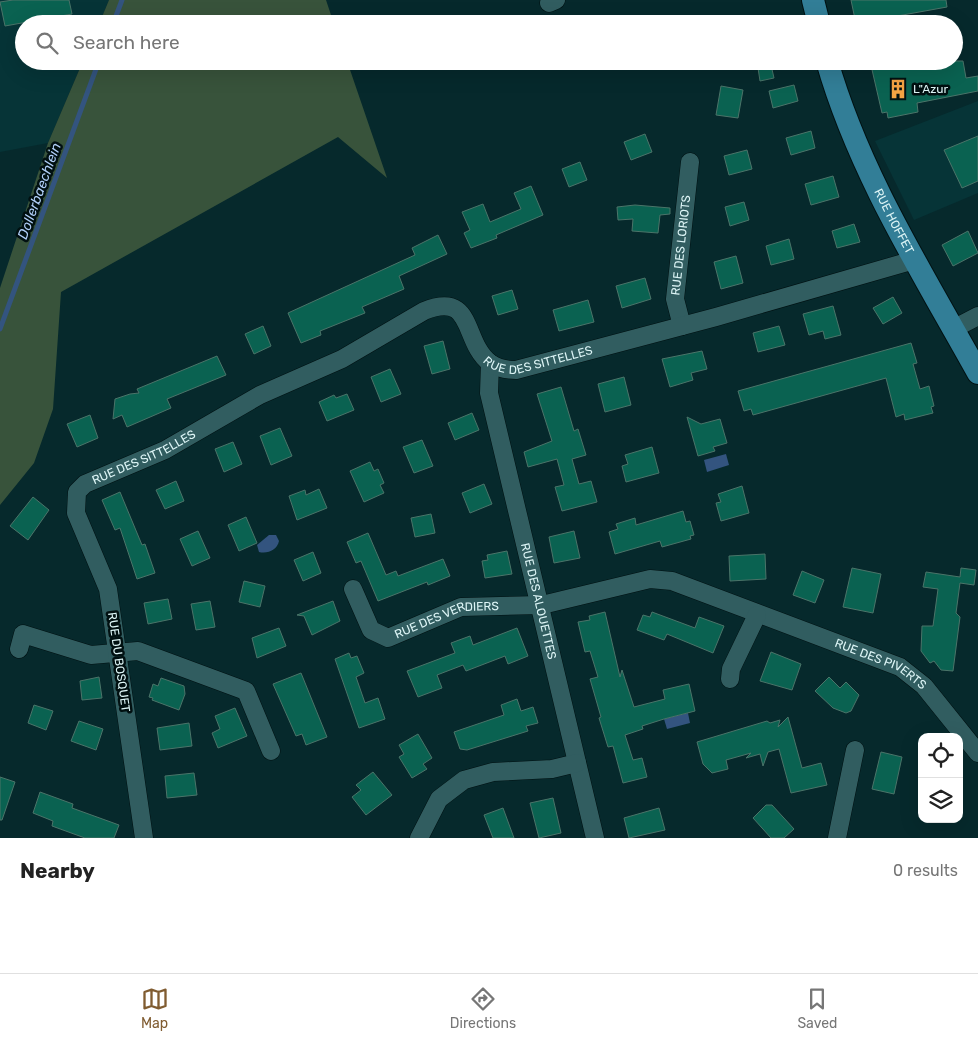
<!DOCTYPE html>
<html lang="en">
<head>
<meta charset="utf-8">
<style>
  :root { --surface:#fff; --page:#f2f2f2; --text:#222; --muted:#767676; --line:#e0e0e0; --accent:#805c31 }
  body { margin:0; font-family:Rubik,sans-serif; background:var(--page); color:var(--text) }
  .controls { position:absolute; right:15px; bottom:15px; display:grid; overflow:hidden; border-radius:10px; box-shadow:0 5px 20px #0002 }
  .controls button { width:45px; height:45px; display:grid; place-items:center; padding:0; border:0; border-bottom:1px solid var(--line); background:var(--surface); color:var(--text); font:25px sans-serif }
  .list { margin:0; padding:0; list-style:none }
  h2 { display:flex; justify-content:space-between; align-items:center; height:65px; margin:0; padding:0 20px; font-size:21px }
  h2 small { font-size:16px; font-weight:400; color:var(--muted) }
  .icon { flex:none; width:28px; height:28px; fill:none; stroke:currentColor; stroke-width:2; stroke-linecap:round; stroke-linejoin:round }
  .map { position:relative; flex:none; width:978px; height:838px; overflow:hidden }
  .search { position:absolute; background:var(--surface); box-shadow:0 5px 20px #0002; left:15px; right:15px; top:15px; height:55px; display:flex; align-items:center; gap:12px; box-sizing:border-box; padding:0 18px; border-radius:28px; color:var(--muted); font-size:19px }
  .sheet { height:135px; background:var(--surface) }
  nav { display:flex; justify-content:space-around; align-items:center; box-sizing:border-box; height:70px; border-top:1px solid var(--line); background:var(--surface); font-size:14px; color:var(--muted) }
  nav a { display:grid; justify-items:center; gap:2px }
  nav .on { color:var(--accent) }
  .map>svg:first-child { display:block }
  .built { fill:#063437 }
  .green { fill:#38533b }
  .water { fill:#33547f }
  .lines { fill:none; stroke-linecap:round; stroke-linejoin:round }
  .stream { stroke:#33547f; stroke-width:5 }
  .building { fill:#0a6251; stroke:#4b7469 }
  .minor-casing { stroke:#001112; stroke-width:19 }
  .major-casing { stroke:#001112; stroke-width:24 }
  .minor { stroke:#315d60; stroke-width:18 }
  .major { stroke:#327e97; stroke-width:22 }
  .labels { text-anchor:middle; stroke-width:5; stroke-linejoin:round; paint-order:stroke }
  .poi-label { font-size:12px; fill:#ddf5f6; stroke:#011011; text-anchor:start }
  .street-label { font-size:12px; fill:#ddf5f6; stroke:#011011 }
  .water-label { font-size:14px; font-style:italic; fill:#b0cef7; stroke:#011011 }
</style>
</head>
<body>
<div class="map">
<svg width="978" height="838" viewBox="0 0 978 838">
  <rect width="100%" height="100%" fill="#06292c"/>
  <g class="built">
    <polygon points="0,0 109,0 99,24 24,24 24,61 83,61 48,143 0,152"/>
    <polygon points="978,101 978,193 914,220 875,141"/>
  </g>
  <g class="green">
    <polygon points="109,0 326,0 334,24 99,24"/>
    <polygon points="83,61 347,61 387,178 338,137 61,292 53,409 34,463 0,505 0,288 48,143"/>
  </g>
  <g class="water">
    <polygon points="726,454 729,465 707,472 704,460"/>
    <path d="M 269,535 L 276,535 L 279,541 C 277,550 268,554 259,552 L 257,545 Z"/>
    <polygon points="688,713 690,723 667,729 664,719"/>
  </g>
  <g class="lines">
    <g class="stream">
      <polyline points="113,24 122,0"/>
      <polyline points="0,329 99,61"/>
    </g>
  </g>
  <g class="building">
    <polygon points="13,0 69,0 72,14 5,26 0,2"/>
    <polygon points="851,0 946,0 947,7 886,18 887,24 856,24"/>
    <polygon points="870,61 963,61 966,78 978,76 978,91 917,103 918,112 888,118 887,112 882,113"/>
    <polygon points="771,65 774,78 760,81 758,68"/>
    <polygon points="794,85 798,101 773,108 769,91"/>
    <polygon points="721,86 743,90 738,118 716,115"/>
    <polygon points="811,131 815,148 791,155 786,138"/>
    <polygon points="645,134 652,152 631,160 624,142"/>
    <polygon points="978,136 978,181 962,188 944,150"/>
    <polygon points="747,150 752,169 729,175 724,156"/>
    <polygon points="580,162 587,180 569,187 562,169"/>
    <polygon points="833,176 839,197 811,205 805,184"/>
    <polygon points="531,186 543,215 496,235 497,238 471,248 464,233 470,230 462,212 483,204 490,222 521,209 514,193"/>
    <polygon points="744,202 749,220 730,226 725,207"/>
    <polygon points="635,205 670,208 670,214 660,215 658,233 632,231 633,219 618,220 617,207"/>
    <polygon points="854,224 860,242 837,248 832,231"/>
    <polygon points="968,231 978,253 953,266 942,245"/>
    <polygon points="438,235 447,254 399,276 404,289 362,307 365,313 320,331 321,335 301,343 288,313 415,255 412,248"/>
    <polygon points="789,239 794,259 771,265 766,246"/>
    <polygon points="736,256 743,283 721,289 714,262"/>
    <polygon points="645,278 651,299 622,308 616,286"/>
    <polygon points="512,290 518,309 498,315 492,296"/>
    <polygon points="893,297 902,313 883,324 873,308"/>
    <polygon points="588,300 594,322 559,331 553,310"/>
    <polygon points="833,306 841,335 825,339 823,331 809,335 803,314"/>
    <polygon points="263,326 271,346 254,354 245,334"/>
    <polygon points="779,326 785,345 758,352 753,333"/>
    <polygon points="443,341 450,369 432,374 424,346"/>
    <polygon points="911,343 917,363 913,364 920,389 929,386 934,406 931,407 933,413 905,420 904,414 896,417 886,378 753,415 751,409 744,411 738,391"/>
    <polygon points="702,351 707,369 691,373 693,380 670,387 662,359"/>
    <polygon points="217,356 226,375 167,399 171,408 127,427 122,415 113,419 115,399 130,394 139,393 137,389"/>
    <polygon points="390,369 401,394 381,402 371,377"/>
    <polygon points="624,377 631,405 605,412 598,384"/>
    <polygon points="561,387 574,431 578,429 586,455 572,459 579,484 591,481 597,502 562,511 555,487 564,485 557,459 528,467 524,452 552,441 537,394"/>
    <polygon points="347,394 354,410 327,421 319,402 334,395 336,398"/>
    <polygon points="472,413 479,430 455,440 448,423"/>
    <polygon points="90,415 98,438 77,447 67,424"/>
    <polygon points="687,417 701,424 720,419 727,443 713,447 715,451 698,456"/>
    <polygon points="280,428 292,456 271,465 260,436"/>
    <polygon points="422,440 433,466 414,473 403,447"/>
    <polygon points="233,442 242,464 224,472 215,449"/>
    <polygon points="652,447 659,473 626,482 622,466 628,464 625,455"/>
    <polygon points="370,462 374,471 378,469 384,483 380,485 384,493 364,502 350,471"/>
    <polygon points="176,481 184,501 165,509 156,490"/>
    <polygon points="484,484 492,504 470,513 462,493"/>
    <polygon points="742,486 749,513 721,521 716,503 721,502 718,494"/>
    <polygon points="319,489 327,508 297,520 289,496 305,490 306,495"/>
    <polygon points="120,492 142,545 145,544 155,573 137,579 120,528 115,530 102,500"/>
    <polygon points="33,497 49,510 28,540 10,526"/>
    <polygon points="683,511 686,522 690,521 694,535 690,536 691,539 662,547 660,541 615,554 609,532 618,529 616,524 635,518 636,525"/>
    <polygon points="431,514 435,533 415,537 411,518"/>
    <polygon points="246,517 257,543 239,551 228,525"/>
    <polygon points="198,531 210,558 192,566 180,539"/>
    <polygon points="574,531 580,558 554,563 549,537"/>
    <polygon points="368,533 386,575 396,571 398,576 443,559 450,576 428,585 427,582 378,601 361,561 356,563 347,542"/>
    <polygon points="507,551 512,574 485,578 482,561 488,560 487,555"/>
    <polygon points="313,552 321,573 303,581 294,560"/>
    <polygon points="765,554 766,579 730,581 729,556"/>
    <polygon points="852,568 881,574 873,613 843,607"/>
    <polygon points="961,568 976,570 974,585 960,583 956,613 960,617 953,671 941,670 934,661 930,663 921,651 922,626 933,626 938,589 923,587 926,572 960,577"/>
    <polygon points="802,571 824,580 815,603 793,595"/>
    <polygon points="244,581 265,586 260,607 239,602"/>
    <polygon points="168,599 172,619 148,624 144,603"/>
    <polygon points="210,601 215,627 196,630 191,604"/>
    <polygon points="333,601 340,621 312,635 304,616 297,615"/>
    <polygon points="605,612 620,677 622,670 634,707 665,699 663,690 689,684 695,711 664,719 642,726 643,729 625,735 633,760 642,758 647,777 623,783 613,746 608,747 599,718 601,717 590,679 598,677 590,651 585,652 578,622 590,620 589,616"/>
    <polygon points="652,612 695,628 699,617 724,626 713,653 667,634 664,640 637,630 643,615 650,617"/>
    <polygon points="279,628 286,646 257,658 252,638"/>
    <polygon points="517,628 528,656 508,664 505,656 466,671 463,665 437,675 442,688 418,697 407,671 455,653 451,643 470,636 473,645"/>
    <polygon points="771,652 801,664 792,690 760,681"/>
    <polygon points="349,653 351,658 357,656 364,673 356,677 365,703 378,698 385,719 359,728 335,659"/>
    <polygon points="301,673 327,737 306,745 302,734 296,736 273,684"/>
    <polygon points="99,677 102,698 82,700 80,681"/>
    <polygon points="829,677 840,688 846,682 859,695 851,711 846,713 833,708 815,691"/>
    <polygon points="161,678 184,686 185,694 179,710 152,700 153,698 149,697 153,684 158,686"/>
    <polygon points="517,699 521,711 533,707 538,723 526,726 528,731 467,750 460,749 454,732 504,715 501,705"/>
    <polygon points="34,705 53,711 46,730 28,723"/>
    <polygon points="235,708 247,736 218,748 212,733 220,729 215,716"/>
    <polygon points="788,717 802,768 821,763 827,785 791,793 779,749 768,752 763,766 760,754 746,758 751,753 726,760 728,769 712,773 703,764 697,742 767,721 770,723 780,720 778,727"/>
    <polygon points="79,721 103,729 96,750 71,741"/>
    <polygon points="189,723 192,746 160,750 157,728"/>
    <polygon points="418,734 432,758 423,764 427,769 412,778 399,757 404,754 399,745"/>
    <polygon points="881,752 902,757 894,794 872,789"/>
    <polygon points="373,772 392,795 366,815 352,797 361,790 356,785"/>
    <polygon points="194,773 197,795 167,798 165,776"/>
    <polygon points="0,777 15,782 2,820 0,820"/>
    <polygon points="40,792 73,804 72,808 119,825 114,838 85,838 52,826 53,821 33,813"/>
    <polygon points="553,798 561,833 539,838 530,803"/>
    <polygon points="766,805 772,805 794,829 784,838 771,838 753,818"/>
    <polygon points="503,808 514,838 493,838 484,815"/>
    <polygon points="659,808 665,830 629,838 624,818"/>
  </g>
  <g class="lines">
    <defs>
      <g id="minor">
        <polyline points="549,3 556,0"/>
        <path id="s1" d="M 682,326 L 675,299 L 690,162"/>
        <polyline points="953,329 978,316"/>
        <path id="s2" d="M 490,363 L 489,393 L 595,838"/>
        <path id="s3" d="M 353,589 L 371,630 L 388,638 L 461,607 L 542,605 L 650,579 L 672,581 L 900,667 L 924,686 L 978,753"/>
        <polyline points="19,649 23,634 91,655 138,651 246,691 271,751"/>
        <polyline points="730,679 731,669 757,615"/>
        <path id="s4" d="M 144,838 L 108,589 L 76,513 L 77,492 L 85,484 L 165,450 L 260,395 L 342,359 L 424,311 C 475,290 462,342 490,363 C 497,368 507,370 516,370 L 716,317 L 914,260"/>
        <polyline points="419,838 439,799 464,780 493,772 552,769 577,763"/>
        <polyline points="837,838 855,750"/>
      </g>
      <g id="major">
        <polyline points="813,0 819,24"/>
        <path id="s5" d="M 827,61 C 859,173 922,272 978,373"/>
      </g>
    </defs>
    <use href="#minor" class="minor-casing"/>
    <use href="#major" class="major-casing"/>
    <use href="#minor" class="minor"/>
    <use href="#major" class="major"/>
  </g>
  <defs>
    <symbol id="building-bare" viewBox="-9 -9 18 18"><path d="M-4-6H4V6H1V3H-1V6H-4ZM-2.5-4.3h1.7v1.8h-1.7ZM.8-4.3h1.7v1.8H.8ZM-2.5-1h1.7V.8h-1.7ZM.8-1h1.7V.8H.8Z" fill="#f4a344" stroke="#011011" stroke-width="2.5" paint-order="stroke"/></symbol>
  </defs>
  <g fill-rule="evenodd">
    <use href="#building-bare" x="884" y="75" width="28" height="28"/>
  </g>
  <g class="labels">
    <g class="poi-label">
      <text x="913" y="93">L"Azur</text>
    </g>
    <g class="street-label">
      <text dy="4" stroke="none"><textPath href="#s5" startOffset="174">RUE HOFFET</textPath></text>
      <text dy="4" stroke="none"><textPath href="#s1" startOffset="82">RUE DES LORIOTS</textPath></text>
      <text dy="4" stroke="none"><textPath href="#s4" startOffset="895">RUE DES SITTELLES</textPath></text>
      <text dy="4" stroke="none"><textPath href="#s4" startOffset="431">RUE DES SITTELLES</textPath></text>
      <text dy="4" stroke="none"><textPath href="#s2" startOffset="244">RUE DES ALOUETTES</textPath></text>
      <text dy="4" stroke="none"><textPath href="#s3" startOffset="126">RUE DES VERDIERS</textPath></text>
      <text transform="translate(119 662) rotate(82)" y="4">RUE DU BOSQUET</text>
      <text dy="4" stroke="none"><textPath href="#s3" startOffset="582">RUE DES PIVERTS</textPath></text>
    </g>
    <g class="water-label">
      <text transform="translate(39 191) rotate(-70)" y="5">Dollerbaechlein</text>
    </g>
  </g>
</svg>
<div class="controls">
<button><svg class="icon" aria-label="locate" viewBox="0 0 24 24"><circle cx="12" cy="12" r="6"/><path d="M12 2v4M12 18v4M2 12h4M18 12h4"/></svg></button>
<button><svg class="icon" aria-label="layers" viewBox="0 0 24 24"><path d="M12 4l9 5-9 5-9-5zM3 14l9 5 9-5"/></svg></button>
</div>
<div class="search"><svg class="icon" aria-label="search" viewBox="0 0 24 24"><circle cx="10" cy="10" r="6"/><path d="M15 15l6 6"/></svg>Search here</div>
</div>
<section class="sheet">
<h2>Nearby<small>0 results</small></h2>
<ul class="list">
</ul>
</section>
<nav>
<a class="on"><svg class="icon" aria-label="map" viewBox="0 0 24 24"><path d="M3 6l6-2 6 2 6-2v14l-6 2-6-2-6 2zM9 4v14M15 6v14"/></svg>Map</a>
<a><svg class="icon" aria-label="directions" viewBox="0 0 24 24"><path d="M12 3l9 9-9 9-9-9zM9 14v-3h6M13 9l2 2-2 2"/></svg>Directions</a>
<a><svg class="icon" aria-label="saved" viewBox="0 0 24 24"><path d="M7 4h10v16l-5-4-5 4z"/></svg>Saved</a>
</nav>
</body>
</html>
